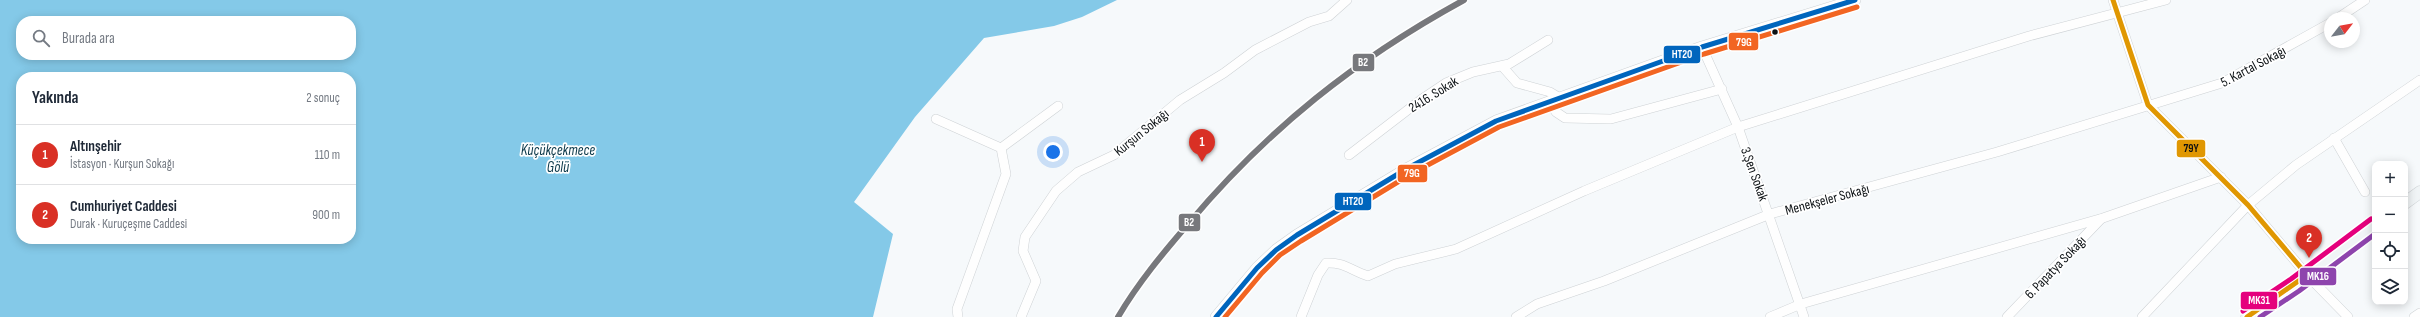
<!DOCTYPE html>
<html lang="tr">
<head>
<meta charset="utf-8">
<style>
  :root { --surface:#fff; --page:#f6f6f7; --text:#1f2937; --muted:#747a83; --line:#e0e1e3; --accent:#d93025 }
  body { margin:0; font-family:"Sofia Sans Condensed",sans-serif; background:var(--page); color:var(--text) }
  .controls { position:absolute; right:12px; bottom:12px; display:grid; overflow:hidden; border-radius:8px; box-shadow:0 2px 10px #0003 }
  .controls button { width:36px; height:36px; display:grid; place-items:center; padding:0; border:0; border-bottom:1px solid var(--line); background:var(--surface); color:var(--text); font:20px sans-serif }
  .compass { position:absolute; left:2324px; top:12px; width:36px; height:36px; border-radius:50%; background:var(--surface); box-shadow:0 2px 10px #0003; rotate:59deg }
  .you { position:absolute; left:1053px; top:152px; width:14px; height:14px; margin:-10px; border:3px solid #fff; border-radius:50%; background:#1a73e8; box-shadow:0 0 0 6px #1a73e833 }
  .badge { display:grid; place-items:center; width:26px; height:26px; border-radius:50%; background:var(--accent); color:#fff; font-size:13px; font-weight:700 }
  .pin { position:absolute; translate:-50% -33px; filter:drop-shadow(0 1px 2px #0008) }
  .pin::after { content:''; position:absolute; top:21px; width:14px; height:12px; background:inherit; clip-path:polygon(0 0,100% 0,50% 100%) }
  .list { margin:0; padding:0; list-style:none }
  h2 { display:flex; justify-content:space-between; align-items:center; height:52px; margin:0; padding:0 16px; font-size:17px }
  h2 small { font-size:13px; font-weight:400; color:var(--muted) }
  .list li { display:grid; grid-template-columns:26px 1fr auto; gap:12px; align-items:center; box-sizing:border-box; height:60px; padding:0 16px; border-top:1px solid var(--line) }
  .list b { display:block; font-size:15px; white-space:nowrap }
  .list p { margin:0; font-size:13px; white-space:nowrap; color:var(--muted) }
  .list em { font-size:13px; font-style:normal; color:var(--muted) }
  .icon { flex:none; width:22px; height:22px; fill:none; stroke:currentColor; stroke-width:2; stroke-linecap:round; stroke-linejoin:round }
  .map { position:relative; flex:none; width:2420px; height:317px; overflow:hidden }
  .search { position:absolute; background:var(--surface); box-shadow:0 2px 10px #0003; left:16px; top:16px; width:340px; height:44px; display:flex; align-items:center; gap:10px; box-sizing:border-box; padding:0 14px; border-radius:16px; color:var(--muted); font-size:15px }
  .panel { position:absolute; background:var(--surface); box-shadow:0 2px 10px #0003; left:16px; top:72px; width:340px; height:172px; border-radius:16px }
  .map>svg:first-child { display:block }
  .water { fill:#84c9e8; fill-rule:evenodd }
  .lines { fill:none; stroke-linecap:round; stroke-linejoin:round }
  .minor-casing { stroke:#ced2d5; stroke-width:10 }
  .tertiary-casing { stroke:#ced2d5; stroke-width:12 }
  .secondary-casing { stroke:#ced2d5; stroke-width:13 }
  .minor { stroke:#fefefe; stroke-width:9 }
  .tertiary { stroke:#fefefe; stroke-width:11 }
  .secondary { stroke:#f0f4f6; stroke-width:12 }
  .bus-1-casing { stroke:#fff; stroke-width:8 }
  .bus-2-casing { stroke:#fff; stroke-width:8 }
  .bus-3-casing { stroke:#fff; stroke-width:8 }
  .bus-4-casing { stroke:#fff; stroke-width:8 }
  .bus-5-casing { stroke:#fff; stroke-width:8 }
  .bus-1 { stroke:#0065bd; stroke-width:5 }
  .bus-2 { stroke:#f26522; stroke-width:5 }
  .bus-3 { stroke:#e09702; stroke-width:5 }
  .bus-4 { stroke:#8e44ad; stroke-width:5 }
  .bus-5 { stroke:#e5007d; stroke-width:5 }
  .rail-1-casing { stroke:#fff; stroke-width:9 }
  .rail-1 { stroke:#77787c; stroke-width:6 }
  .bus-dot { fill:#0c1114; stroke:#fff; stroke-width:1.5 }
  .labels { text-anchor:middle; stroke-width:3.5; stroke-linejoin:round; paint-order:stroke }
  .street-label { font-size:14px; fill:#0c1114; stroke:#fff }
  .water-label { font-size:15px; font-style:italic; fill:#0b3849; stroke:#fff }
  .line-badge { stroke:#fff; stroke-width:1.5 }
  .badge-label { font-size:11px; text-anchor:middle; font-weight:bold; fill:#fff }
  .pale-badge-label { font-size:11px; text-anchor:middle; font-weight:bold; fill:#111 }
</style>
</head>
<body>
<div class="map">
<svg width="2420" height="317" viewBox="0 0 2420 317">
  <rect width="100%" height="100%" fill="#f6f9fb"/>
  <path class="water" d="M 0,0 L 1117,0 L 1082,17 L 1054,26 L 984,38 L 915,117 L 854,202 L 893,234 L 873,317 L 0,317 ZM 21,21 L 351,21 L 351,55 L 21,55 ZM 21,77 L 351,77 L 351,239 L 21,239 Z"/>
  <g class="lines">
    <defs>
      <g id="minor">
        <polyline points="2113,0 2148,105 2248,205 2307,275 2348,317"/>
        <polyline points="2338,18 2365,0"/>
        <polyline points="1702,47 1738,127 1804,317"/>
        <polyline points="1502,66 1517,83 1550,92 1560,98"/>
        <polyline points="1549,101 1556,112 1565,118 1611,119 1722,89"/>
        <polyline points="936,119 1001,148 1006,174 957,309 958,317"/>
        <polyline points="2334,138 2365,192"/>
        <polyline points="1001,148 1058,106"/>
        <polyline points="1349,155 1422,99 1446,83 1473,72 1509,64 1548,40"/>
        <polyline points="1021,317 1036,281 1023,251 1025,237 1056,191 1078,172 1114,155 1180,100 1224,73 1255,50 1309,22 1329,16 1347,0"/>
        <path d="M 1301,317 L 1318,275 L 1326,263 C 1344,262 1350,270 1368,276 L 1395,264 L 1456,249 L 1584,191 L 1738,127 L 2029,36 L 2166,0"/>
        <polyline points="1516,317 1537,304 1604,281 1770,214 1997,152 2222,83 2330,23"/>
        <polyline points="1770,317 1801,304 2103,218 2221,177"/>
        <polyline points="2007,317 2101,219"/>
        <polyline points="2142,317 2248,205 2296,165 2420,80"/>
        <polyline points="2414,317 2420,313"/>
      </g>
      <polyline id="tertiary" points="1216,317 1257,268 1276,250 1297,235 1408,168 1496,121 1702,47 1855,0"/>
      <g id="secondary">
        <polyline points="2405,203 2420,192"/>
        <polyline points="2247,317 2295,285 2375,225"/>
      </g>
    </defs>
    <use href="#minor" class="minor-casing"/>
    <use href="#tertiary" class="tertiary-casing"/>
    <use href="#secondary" class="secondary-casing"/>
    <use href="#minor" class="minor"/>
    <use href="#tertiary" class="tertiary"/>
    <use href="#secondary" class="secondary"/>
    <defs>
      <polyline id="bus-1" points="1216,317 1257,268 1276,250 1297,235 1408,168 1496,121 1702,47 1855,0"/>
      <polyline id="bus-2" points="1225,317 1262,273 1280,255 1301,241 1411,174 1499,127 1704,54 1857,7"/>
      <g id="bus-3">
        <polyline points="2113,0 2148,105 2248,205 2307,275"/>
        <polyline points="2247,317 2307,275"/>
      </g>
      <polyline id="bus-4" points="2260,317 2299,291 2375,234"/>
      <polyline id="bus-5" points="2243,311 2291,279 2371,219"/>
    </defs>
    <use href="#bus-1" class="bus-1-casing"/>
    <use href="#bus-2" class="bus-2-casing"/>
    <use href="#bus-3" class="bus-3-casing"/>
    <use href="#bus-4" class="bus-4-casing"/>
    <use href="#bus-5" class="bus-5-casing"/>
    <use href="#bus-1" class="bus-1"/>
    <use href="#bus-2" class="bus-2"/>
    <use href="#bus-3" class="bus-3"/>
    <use href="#bus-4" class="bus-4"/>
    <use href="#bus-5" class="bus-5"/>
    <defs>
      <path id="rail-1" d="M 1118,317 C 1138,283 1163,253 1189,223 C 1268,129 1356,59 1464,0"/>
    </defs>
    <use href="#rail-1" class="rail-1-casing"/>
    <use href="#rail-1" class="rail-1"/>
  </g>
  <circle class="bus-dot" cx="1775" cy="32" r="3.5"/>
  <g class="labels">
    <g class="street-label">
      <text transform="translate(2253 66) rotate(-28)" y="5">5. Kartal Sokağı</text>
      <text transform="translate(1433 94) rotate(-32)" y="5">2416. Sokak</text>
      <text transform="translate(1141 132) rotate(-39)" y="5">Kurşun Sokağı</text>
      <text transform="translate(1755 174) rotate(70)" y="5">3.Şen Sokak</text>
      <text transform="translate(1827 199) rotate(-15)" y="5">Menekşeler Sokağı</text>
      <text transform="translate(2055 267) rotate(-46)" y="5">6. Papatya Sokağı</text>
    </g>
    <g class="water-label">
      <text x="558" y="155">Küçükçekmece<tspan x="558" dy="17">Gölü</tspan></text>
    </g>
  </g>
  <g class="line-badge">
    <rect x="1728" y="32" width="31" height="19" rx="4" fill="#f26522"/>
    <rect x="1663" y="45" width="38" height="19" rx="4" fill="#0065bd"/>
    <rect x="1352" y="53" width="23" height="19" rx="4" fill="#77787c"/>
    <rect x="2176" y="139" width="30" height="19" rx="4" fill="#e09702"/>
    <rect x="1397" y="164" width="31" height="19" rx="4" fill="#f26522"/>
    <rect x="1334" y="192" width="38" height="19" rx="4" fill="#0065bd"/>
    <rect x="1178" y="213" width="23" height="19" rx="4" fill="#77787c"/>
    <rect x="2299" y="267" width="38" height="19" rx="4" fill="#8e44ad"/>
    <rect x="2240" y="291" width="38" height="19" rx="4" fill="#e5007d"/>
  </g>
  <g class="badge-label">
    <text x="1744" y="46">79G</text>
    <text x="1682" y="58">HT20</text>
    <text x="1363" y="66">B2</text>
    <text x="1412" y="177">79G</text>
    <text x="1353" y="205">HT20</text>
    <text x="1189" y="226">B2</text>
    <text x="2318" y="280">MK16</text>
    <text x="2259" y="304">MK31</text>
  </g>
  <g class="pale-badge-label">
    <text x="2191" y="152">79Y</text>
  </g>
</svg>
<div class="controls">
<button>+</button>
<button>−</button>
<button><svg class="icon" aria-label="locate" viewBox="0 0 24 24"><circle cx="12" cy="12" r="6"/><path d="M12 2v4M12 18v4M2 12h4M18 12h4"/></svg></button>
<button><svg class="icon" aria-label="layers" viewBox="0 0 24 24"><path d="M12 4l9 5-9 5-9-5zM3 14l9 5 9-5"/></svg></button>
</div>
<svg class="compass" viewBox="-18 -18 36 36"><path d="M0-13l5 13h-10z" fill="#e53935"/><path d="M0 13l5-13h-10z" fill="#747a83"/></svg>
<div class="you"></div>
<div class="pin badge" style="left:1202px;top:162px">1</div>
<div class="pin badge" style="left:2309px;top:258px">2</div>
<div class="search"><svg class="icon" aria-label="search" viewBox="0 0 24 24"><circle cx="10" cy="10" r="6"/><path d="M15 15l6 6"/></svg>Burada ara</div>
<section class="panel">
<h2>Yakında<small>2 sonuç</small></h2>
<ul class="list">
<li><span class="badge">1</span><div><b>Altınşehir</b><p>İstasyon · Kurşun Sokağı</p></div><em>110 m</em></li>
<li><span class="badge">2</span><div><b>Cumhuriyet Caddesi</b><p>Durak · Kuruçeşme Caddesi</p></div><em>900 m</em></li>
</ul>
</section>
</div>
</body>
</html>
